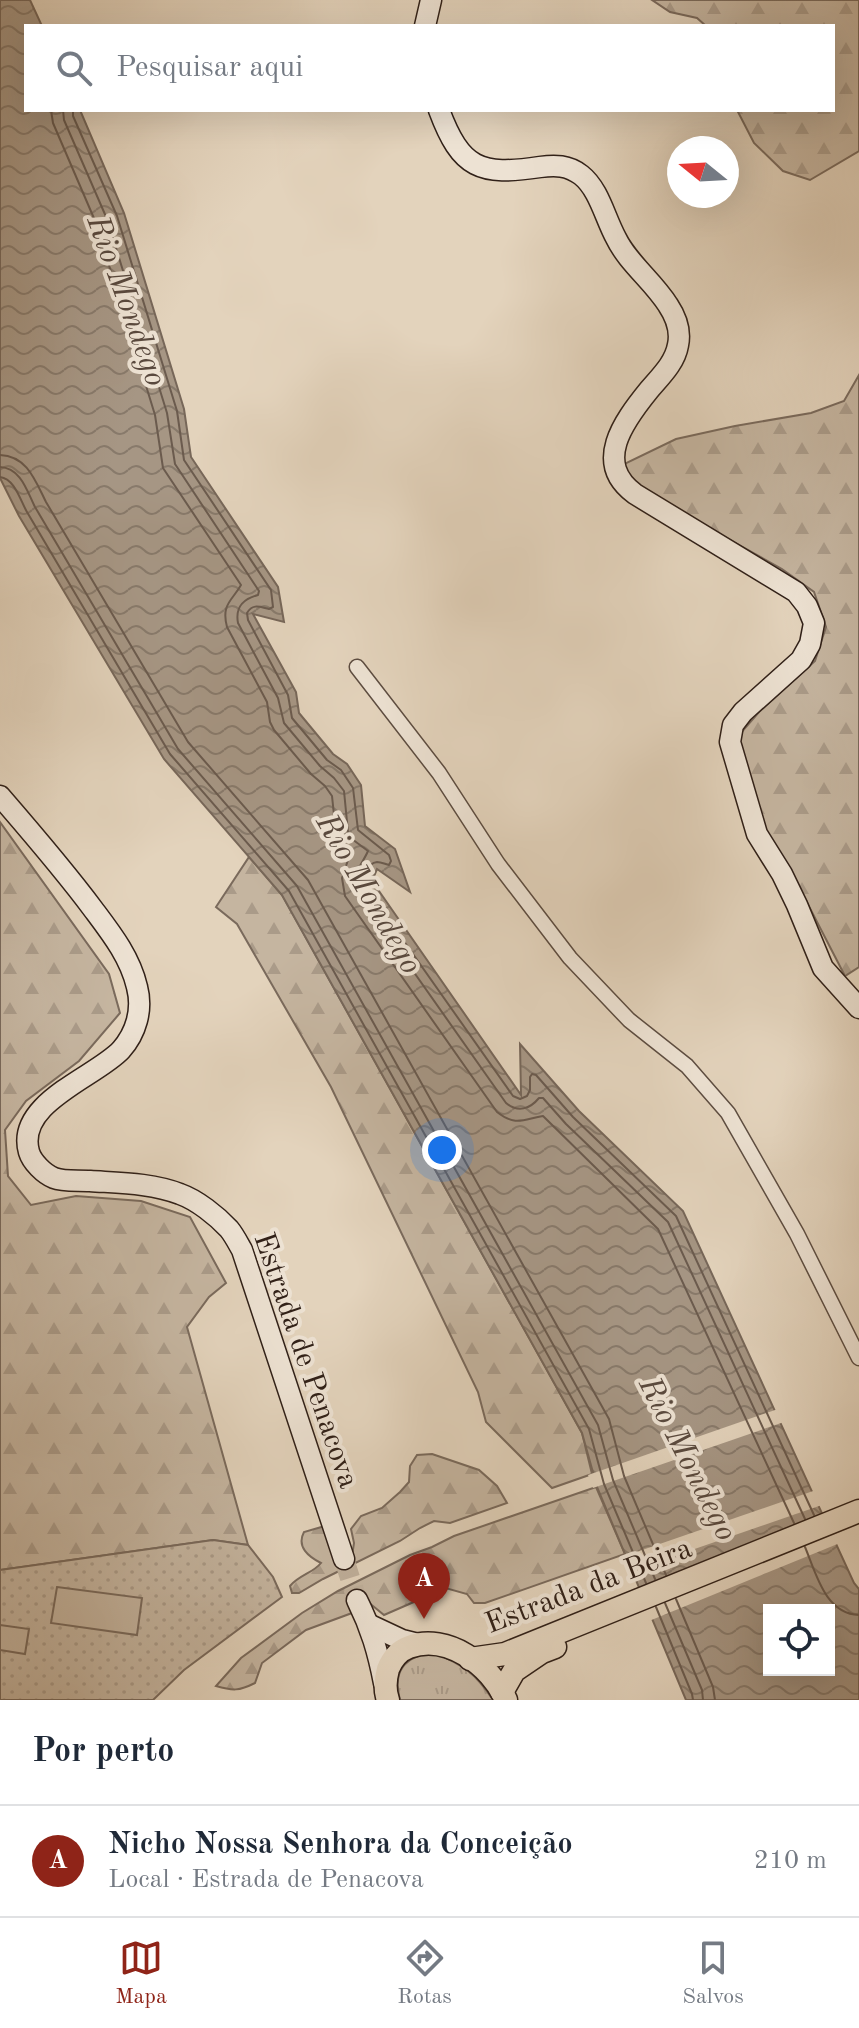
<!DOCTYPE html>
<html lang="pt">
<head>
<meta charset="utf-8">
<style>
  :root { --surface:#fff; --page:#f6f6f7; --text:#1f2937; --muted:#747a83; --line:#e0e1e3; --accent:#8f2418 }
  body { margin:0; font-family:"Old Standard TT",serif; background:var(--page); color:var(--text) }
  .controls { position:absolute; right:24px; bottom:24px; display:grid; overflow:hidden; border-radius:0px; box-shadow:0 8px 32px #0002 }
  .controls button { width:72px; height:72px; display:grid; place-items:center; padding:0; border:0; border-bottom:2px solid var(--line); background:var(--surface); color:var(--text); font:40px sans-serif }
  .compass { position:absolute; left:667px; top:136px; width:72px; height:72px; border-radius:50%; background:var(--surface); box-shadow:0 8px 32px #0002; rotate:288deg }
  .you { position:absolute; left:442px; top:1150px; width:28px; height:28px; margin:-20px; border:6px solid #fff; border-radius:50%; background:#1a73e8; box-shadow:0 0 0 12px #1a73e833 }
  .badge { display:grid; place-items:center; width:52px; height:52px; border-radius:50%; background:var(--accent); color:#fff; font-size:26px; font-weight:700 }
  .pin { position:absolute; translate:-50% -66px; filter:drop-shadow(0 2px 4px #0008) }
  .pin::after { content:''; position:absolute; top:42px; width:28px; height:24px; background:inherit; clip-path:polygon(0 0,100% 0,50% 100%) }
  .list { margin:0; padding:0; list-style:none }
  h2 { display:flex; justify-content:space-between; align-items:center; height:104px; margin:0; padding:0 32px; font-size:34px }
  h2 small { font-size:26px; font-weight:400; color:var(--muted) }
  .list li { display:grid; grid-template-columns:52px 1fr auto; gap:24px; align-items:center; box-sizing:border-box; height:112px; padding:0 32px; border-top:2px solid var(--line) }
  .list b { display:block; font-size:30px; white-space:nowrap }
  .list p { margin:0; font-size:26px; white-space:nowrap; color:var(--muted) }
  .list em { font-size:26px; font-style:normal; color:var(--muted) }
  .icon { flex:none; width:44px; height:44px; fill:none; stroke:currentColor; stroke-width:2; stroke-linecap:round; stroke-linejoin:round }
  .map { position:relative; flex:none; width:859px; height:1700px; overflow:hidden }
  .search { position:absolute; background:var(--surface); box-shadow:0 8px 32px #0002; left:24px; right:24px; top:24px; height:88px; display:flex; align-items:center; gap:20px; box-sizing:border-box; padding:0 28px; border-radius:0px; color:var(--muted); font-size:30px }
  .sheet { height:216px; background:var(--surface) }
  nav { display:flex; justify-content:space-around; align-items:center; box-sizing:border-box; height:112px; border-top:2px solid var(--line); background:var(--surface); font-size:22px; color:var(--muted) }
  nav a { display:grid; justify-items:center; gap:4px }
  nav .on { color:var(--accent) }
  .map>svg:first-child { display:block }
  .grass { fill:url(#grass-tufts); stroke:#7a6a5c; stroke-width:2 }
  .forest { fill:url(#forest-firs); stroke:#7a6a5c; stroke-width:2 }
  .park { fill:url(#park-dots); stroke:#7a6a5c; stroke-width:2 }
  .pitch { fill:#c5b5a0; stroke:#7a6a5c; stroke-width:2 }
  .water { fill:url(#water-waves); stroke:#776759; stroke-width:2; fill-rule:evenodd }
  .pier { fill:#e3d3bc }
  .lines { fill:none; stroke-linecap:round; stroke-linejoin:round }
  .shore { stroke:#6b5b4e; stroke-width:2 }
  .secondary-tunnel { stroke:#bfaf9b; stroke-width:20; stroke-dasharray:20 10; stroke-linecap:butt }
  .street-casing { stroke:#5d4d41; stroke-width:17 }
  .secondary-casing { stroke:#302018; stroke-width:23 }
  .primary-casing { stroke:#302018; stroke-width:25 }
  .street { stroke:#ede2d3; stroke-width:14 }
  .secondary { stroke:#ede2d3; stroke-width:20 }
  .primary { stroke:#e3d3bc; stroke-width:22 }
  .labels { text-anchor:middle; stroke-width:8; stroke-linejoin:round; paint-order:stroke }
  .street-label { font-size:30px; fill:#302018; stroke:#ede2d3 }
  .water-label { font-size:32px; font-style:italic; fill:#59493e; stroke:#ede2d3 }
</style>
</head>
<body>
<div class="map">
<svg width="859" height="1700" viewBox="0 0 859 1700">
  <defs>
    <pattern id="grass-tufts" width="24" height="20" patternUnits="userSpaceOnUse" patternTransform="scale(2)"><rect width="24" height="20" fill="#c5b5a0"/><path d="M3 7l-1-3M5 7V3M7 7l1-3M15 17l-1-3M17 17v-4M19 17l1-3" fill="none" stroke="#aa9b89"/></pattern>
    <pattern id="forest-firs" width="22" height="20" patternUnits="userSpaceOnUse" patternTransform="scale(2)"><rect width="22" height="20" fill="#c5b5a0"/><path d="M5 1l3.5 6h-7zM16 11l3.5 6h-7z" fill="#aa9b89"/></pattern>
    <pattern id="park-dots" width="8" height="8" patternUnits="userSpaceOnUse" patternTransform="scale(2)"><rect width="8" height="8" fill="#c5b5a0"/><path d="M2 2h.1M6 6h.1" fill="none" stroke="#aa9b89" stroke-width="1.8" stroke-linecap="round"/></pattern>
    <pattern id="water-waves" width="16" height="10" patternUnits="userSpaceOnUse" patternTransform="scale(2)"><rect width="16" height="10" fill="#a69684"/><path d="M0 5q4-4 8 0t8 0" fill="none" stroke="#887a6b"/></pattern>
  </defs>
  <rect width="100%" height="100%" fill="#e3d3bc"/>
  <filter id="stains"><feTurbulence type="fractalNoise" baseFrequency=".0025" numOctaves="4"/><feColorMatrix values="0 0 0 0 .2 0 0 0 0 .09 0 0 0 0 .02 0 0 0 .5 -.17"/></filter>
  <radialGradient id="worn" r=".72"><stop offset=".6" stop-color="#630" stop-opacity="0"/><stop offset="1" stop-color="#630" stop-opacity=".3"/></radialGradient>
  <path class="grass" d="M 433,1652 C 463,1665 475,1672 493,1700 L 400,1700 C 392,1670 405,1657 433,1652 Z"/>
  <g class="forest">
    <polygon points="652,0 859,0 859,151 810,180 783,171 754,143 737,110 833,110 833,26 706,26 697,18 670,12"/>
    <polygon points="859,375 859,967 845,976 800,889 765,832 740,758 739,735 759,712 815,661 826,627 814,592 782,569 640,490 620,466 676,439 735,426 811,413 844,401"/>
    <polygon points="0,822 109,974 120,1013 79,1061 26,1101 5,1130 8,1176 31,1205 76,1196 141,1201 190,1217 226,1283 209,1297 187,1327 248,1545 213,1540 0,1570"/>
    <polygon points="249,857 282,895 582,1433 592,1474 552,1488 486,1422 478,1392 331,1087 237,924 216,907"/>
    <path d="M 432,1454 L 479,1470 L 497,1486 L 507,1503 L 450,1523 L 434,1521 L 420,1528 L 400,1541 L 323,1579 L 299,1593 L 292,1593 L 290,1586 C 299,1575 313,1573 321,1563 C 309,1557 296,1547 304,1532 L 325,1526 L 352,1556 L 354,1543 L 351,1529 L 361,1516 L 382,1508 L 400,1492 L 409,1482 L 410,1466 L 417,1455 Z"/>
    <path d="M 596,1487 L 625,1554 L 485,1603 L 474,1603 L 467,1594 L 442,1587 L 423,1598 L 384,1615 L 362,1597 L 351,1608 L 352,1613 L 306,1630 L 262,1663 L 255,1683 C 239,1691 233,1691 216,1686 L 241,1658 L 302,1613 L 338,1591 L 410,1555 L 432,1547 L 454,1536 Z"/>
  </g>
  <polygon class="park" points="213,1540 248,1545 273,1577 282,1597 184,1670 153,1700 0,1700 0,1570"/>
  <g class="pitch">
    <polygon points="57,1587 142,1598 137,1635 51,1623"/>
    <polygon points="0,1625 29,1629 25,1654 0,1650"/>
  </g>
  <path class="water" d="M 0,0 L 30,0 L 42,26 L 26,26 L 26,110 L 80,110 L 124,213 L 184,409 L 191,457 L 278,587 L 284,622 L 253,614 L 296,692 L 299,713 L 333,754 L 347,764 L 361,785 L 365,826 L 395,849 L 410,892 L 377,869 L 372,881 L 521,1095 L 520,1044 L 579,1111 L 683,1211 L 854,1583 L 859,1589 L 859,1700 L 686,1700 L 597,1487 L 582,1433 L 282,895 L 164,759 L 19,516 L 0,478 ZM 769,1610 L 829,1610 L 829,1670 L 769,1670 Z"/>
  <g class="pier">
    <polygon points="778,1409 784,1422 593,1488 588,1475"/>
    <polygon points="816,1490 822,1505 628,1572 622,1557"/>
    <polygon points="828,1516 840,1543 649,1621 636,1592"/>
  </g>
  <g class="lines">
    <g class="shore">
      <path d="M 51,110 L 53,123 L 96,223 L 155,415 L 163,468 L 241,585 C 232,601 221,604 227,627 L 267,702 L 270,722 L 274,730 L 311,774 L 325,786 L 332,796 L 336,834 L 340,842 L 350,854 L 342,878 L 345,896 L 497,1112 C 516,1127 524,1119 543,1116 L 658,1229 L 794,1523"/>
      <path d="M 63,110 L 64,120 L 107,219 L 167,413 L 175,464 L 259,591 L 258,595 C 243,599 235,607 238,623 L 278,698 L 284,723 L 320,766 L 334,778 L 344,791 L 348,832 L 352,839 L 368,851 C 362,865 351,874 356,890 L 506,1103 C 518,1113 530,1109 539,1098 L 543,1098 L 566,1124 L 668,1222 L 805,1519"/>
      <path d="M 73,110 L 73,116 L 117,216 L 177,411 L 184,460 L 271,590 L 273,607 L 269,609 C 260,607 253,603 247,613 L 248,620 L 288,695 L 292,718 L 327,760 L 341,770 L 353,788 L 358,830 L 389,855 L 391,861 L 389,865 C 385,864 381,862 377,862 C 367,863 363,878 365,886 L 513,1096 L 520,1099 L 527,1096 L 530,1090 L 530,1077 L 532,1074 L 536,1075 L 573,1117 L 676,1216 L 814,1515"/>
      <path d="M 0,455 C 27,456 35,480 46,502 L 188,742 L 308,880 L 609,1419 L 624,1476 L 666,1575"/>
      <path d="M 0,467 C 21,468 27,491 35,507 L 178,749 L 297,886 L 598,1425 L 613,1480 L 655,1579"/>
      <path d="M 0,477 C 15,479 20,500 27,512 L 170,754 L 289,891 L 589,1429 L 604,1484 L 646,1583"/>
      <path d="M 805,1547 C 816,1573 825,1614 859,1615"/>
      <polyline points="676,1599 713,1687 715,1700"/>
      <polyline points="665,1603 702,1690 703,1700"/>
      <polyline points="656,1607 692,1694 693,1700"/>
    </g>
    <polyline class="secondary-tunnel" points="344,1559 357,1600"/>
    <defs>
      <polyline id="street" points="357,667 439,773 498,864 570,958 629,1020 687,1066 728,1113 797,1234 859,1358"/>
      <g id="secondary">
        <polyline points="425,26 431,0"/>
        <path d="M 439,110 C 461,169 480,176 540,167 C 555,165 568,165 581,175 C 599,189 605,218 616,238 C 628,263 653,281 668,305 C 676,317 681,331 678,345 C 675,363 660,377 649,390 C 623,422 593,463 635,494 L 796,592 L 807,606 L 814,623 L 810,644 L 801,660 L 743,712 L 733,725 L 730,742 L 757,834 L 782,874 L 797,905 L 823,968 L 859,1008"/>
        <path d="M 0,796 C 32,833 64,870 93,909 C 111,933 130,957 137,987 C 143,1010 136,1033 121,1050 C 96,1077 15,1103 29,1152 C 32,1162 44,1174 54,1178 C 64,1182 79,1180 90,1181 C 119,1183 152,1183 180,1194 C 197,1200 217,1216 229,1229 C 234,1235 238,1243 242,1250 L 344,1559"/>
        <path d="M 357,1600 C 371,1628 378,1652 384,1683"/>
        <polyline points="370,1625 402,1640 418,1644"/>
      </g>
      <g id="primary">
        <polyline points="470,1659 505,1654 859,1511"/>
        <polyline points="502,1692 514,1671 542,1652 555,1647"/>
        <path d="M 388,1700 C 384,1689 385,1680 388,1669 C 392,1659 398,1651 409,1647 C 447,1633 491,1665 506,1700"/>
      </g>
    </defs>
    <use href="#street" class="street-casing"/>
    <use href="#secondary" class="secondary-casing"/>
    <use href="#primary" class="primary-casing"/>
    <use href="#street" class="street"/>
    <use href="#secondary" class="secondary"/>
    <use href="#primary" class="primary"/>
  </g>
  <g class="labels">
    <g class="street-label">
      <text transform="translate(307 1360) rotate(71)" y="10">Estrada de Penacova</text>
      <text transform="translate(588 1585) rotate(-21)" y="10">Estrada da Beira</text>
    </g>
    <g class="water-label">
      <text transform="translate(128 300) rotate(70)" y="11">Rio Mondego</text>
      <text transform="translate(370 893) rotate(60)" y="11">Rio Mondego</text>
      <text transform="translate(689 1458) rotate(63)" y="11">Rio Mondego</text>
    </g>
  </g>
  <rect width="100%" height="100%" filter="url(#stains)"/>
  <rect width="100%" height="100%" fill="url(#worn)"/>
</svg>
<div class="controls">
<button><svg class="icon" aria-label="locate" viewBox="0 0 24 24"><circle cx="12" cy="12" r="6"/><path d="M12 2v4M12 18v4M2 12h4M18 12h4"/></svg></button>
</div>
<svg class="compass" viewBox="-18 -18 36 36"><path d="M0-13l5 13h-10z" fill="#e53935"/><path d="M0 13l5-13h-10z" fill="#747a83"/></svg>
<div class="you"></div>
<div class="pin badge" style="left:424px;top:1619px">A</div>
<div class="search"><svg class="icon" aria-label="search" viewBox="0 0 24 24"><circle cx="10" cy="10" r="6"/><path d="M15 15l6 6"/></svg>Pesquisar aqui</div>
</div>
<section class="sheet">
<h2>Por perto<small></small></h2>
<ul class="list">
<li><span class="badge">A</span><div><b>Nicho Nossa Senhora da Conceição</b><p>Local · Estrada de Penacova</p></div><em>210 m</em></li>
</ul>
</section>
<nav>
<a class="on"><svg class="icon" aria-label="map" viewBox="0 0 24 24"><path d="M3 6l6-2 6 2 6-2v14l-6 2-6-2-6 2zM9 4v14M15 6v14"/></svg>Mapa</a>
<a><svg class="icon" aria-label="directions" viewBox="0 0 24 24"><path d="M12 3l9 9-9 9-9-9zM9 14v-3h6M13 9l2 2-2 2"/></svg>Rotas</a>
<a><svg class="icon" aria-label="saved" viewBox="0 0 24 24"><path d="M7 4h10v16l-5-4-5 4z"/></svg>Salvos</a>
</nav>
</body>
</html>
